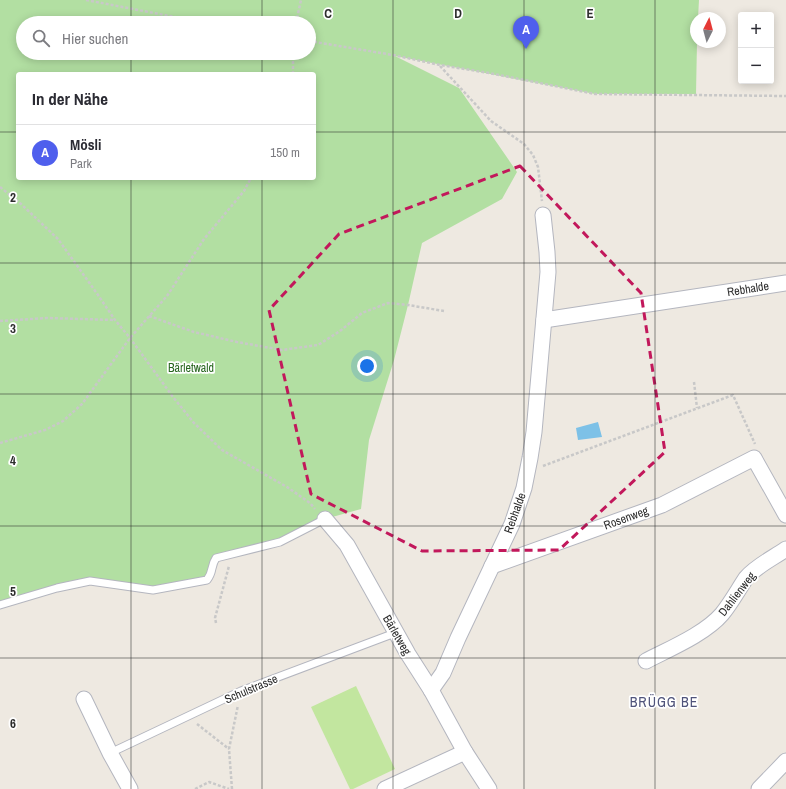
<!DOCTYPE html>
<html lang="de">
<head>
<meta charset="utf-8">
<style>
  :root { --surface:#fff; --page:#f7f7f7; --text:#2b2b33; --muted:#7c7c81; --line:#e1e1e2; --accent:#4f5fed }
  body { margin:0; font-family:"Archivo Narrow",sans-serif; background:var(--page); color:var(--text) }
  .controls { position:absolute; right:12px; top:12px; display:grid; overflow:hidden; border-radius:4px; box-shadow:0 2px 10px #0003 }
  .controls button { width:36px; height:36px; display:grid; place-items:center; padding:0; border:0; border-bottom:1px solid var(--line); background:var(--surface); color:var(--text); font:20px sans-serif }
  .compass { position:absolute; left:690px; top:12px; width:36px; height:36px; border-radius:50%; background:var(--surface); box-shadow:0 2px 10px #0003; rotate:6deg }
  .you { position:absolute; left:367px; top:366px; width:14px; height:14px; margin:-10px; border:3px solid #fff; border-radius:50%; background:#1a73e8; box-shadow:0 0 0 6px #1a73e833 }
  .badge { display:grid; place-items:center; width:26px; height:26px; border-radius:50%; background:var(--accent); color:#fff; font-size:13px; font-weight:700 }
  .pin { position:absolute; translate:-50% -33px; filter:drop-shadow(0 1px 2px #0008) }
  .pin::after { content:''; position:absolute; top:21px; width:14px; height:12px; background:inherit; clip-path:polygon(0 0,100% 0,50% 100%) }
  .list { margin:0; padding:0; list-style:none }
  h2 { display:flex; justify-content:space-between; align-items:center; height:52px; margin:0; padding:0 16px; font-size:17px }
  h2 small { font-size:13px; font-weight:400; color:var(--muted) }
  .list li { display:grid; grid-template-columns:26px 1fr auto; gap:12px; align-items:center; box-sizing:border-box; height:56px; padding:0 16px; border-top:1px solid var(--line) }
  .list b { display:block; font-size:15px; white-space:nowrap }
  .list p { margin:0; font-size:13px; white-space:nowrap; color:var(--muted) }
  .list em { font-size:13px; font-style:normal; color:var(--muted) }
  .icon { flex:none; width:22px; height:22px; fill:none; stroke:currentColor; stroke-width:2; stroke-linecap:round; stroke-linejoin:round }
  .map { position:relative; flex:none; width:786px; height:789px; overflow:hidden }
  .search { position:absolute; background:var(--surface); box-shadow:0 2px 10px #0003; left:16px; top:16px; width:300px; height:44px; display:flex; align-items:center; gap:10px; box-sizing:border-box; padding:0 14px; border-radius:22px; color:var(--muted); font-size:15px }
  .panel { position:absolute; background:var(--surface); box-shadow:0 2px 10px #0003; left:16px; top:72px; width:300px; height:108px; border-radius:4px }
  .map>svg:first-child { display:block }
  .green { fill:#b2dfa2; fill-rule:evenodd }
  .pitch { fill:#c2e69f }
  .water { fill:#7dc1e7 }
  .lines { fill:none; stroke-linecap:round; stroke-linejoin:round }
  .service-casing { stroke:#b4b6bf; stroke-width:9 }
  .minor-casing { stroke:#b4b6bf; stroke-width:17 }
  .path { stroke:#c8c8c8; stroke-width:2.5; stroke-dasharray:3 2; stroke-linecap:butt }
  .service { stroke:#fff; stroke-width:7 }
  .minor { stroke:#fff; stroke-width:15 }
  .marked { fill:none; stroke:#c2185b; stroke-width:3; stroke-dasharray:8 5; stroke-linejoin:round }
  .grid { fill:none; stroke:#2d2d2d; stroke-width:1; stroke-opacity:0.55 }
  .labels { text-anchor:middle; stroke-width:3.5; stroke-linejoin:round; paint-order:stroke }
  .street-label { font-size:12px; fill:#2d2d2d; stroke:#fff }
  .park-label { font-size:12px; fill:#296721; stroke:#fff }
  .quarter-label { font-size:14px; letter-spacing:1px; fill:#50547b; stroke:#fff }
  .grid-label { font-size:13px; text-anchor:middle; font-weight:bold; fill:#2d2d2d; stroke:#fff; stroke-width:3.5; stroke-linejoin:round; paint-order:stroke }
</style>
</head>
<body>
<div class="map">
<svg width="786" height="789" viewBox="0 0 786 789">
  <rect width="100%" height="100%" fill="#eee9e1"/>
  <path class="green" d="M 0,0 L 699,0 L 698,18 L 696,18 L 696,42 L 697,42 L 696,94 L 595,94 L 395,56 L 459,88 L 517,172 L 502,199 L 422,243 L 408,305 L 394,360 L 369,440 L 361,509 L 325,519 L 280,542 L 216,558 L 207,580 L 153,590 L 90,581 L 0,605 ZM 23,23 L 309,23 L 309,53 L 23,53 ZM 18,74 L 314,74 L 314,178 L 18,178 Z"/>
  <polygon class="pitch" points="356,686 395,769 353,789 350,789 311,707"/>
  <polygon class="water" points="598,422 602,437 578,440 576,428"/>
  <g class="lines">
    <defs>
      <g id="service">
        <path d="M 0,605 L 57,588 L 90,581 L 153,590 L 207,580 C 214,571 210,567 216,558 L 280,542 L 325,519"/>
        <polyline points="110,753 241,691 395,633"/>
      </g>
      <g id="minor">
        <polyline points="544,320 786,283"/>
        <polyline points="325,519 347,545 408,654 431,690 465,752 489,789"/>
        <polyline points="492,566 662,505 754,458 786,515"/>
        <path d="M 646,661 C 669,649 705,634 722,614 C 731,603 738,590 746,578 C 756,566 773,558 786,549"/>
        <polyline points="431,690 443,673 458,638 512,524 524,488 530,458 534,432 548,272 547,252 543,215"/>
        <polyline points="84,699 110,753 130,789"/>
        <polyline points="385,789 465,752"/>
        <polyline points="759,789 786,761"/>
      </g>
    </defs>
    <use href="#service" class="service-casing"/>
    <use href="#minor" class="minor-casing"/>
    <g class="path">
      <polyline points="86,0 206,23"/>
      <polyline points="296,23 301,0"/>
      <polyline points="309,41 393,55 440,65 489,73 595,94 786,96"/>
      <polyline points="440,66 491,121 524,144 533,155 538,167 542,201"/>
      <polyline points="293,74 293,53"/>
      <polyline points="0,187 21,204 58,239 98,295 115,320 130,338 173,397 194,423 222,450 287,487 310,503 315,509"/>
      <polyline points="149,316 194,332 237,342 282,350 318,345 340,331 362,313 388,303 408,305 444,311"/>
      <polyline points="0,321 47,318 115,320"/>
      <polyline points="694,382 697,408"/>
      <polyline points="0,443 45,430 63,421 82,404 130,338 167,296 204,239 244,191 251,178"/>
      <polyline points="543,466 733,395 755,444"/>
      <polyline points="216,623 215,618 229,566"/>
      <polyline points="197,724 229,749"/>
      <polyline points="195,789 209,782 229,789"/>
      <polyline points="232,789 229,749 238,705"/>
    </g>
    <use href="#service" class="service"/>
    <use href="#minor" class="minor"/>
  </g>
  <path class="marked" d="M 520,166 L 641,293 L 665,452 L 559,550 L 422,551 L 311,494 L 269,310 L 339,234 Z"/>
  <path class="grid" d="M 131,0 L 131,23M 262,0 L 262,23M 393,0 L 393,789M 524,0 L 524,789M 655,0 L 655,789M 131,53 L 131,74M 262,53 L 262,74M 0,132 L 18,132M 314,132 L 786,132M 131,178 L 131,789M 262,178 L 262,789M 0,263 L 786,263M 0,394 L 786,394M 0,526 L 786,526M 0,658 L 786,658"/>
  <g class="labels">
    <g class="street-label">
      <text transform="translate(748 289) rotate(-9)" y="4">Rebhalde</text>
      <text transform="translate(515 513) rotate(-70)" y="4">Rebhalde</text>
      <text transform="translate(626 518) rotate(-20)" y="4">Rosenweg</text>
      <text transform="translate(737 594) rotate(-52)" y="4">Dahlienweg</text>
      <text transform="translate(397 635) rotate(60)" y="4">Bärletweg</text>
      <text transform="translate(251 689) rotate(-23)" y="4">Schulstrasse</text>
    </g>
    <g class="park-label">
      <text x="191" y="372">Bärletwald</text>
    </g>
    <g class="quarter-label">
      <text x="664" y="707">BRÜGG BE</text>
    </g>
  </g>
  <g class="grid-label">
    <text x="328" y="18">C</text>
    <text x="458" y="18">D</text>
    <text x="590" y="18">E</text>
    <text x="13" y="202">2</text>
    <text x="13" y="333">3</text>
    <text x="13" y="465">4</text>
    <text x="13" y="596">5</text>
    <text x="13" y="728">6</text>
  </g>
</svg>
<div class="controls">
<button>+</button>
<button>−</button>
</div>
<svg class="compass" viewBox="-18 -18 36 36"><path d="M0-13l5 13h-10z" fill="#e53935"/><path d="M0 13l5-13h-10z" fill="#7c7c81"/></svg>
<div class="you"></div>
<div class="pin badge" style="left:526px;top:49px">A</div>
<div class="search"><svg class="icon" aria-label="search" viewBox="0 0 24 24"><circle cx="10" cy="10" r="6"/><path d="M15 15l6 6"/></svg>Hier suchen</div>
<section class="panel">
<h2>In der Nähe<small></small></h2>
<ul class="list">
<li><span class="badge">A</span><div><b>Mösli</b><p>Park</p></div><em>150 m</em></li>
</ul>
</section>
</div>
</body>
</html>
